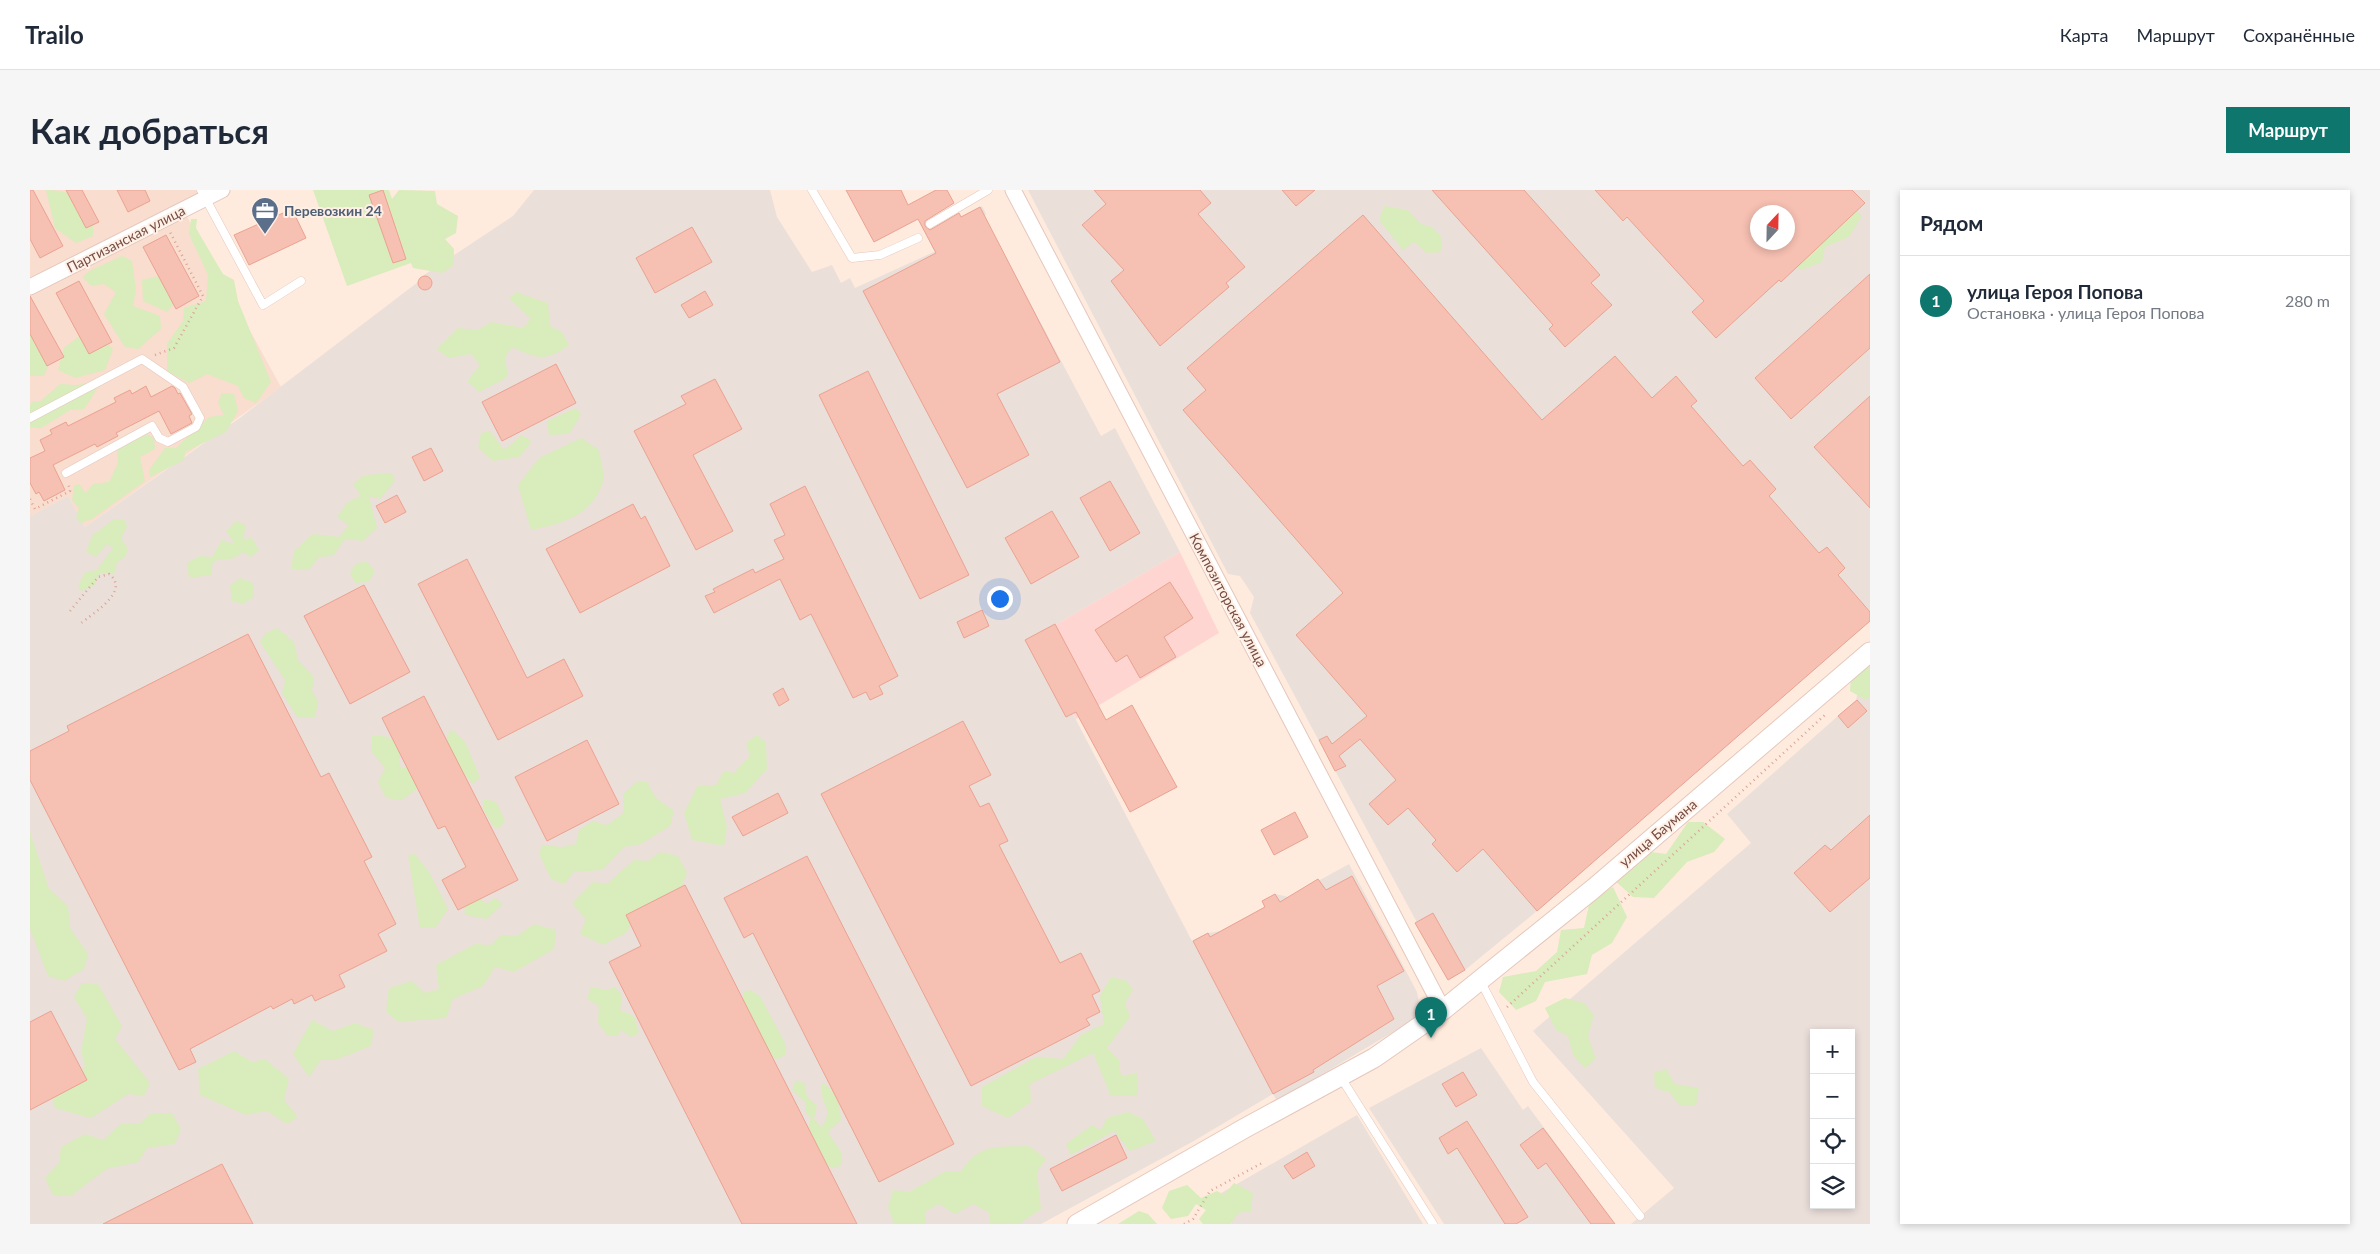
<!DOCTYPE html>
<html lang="ru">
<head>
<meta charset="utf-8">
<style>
  :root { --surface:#fff; --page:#f6f6f7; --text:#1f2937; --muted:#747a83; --line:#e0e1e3; --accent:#0f766e }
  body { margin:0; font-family:Lato,sans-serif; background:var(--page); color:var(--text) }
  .controls { position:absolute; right:15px; bottom:15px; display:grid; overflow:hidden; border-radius:0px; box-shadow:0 2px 8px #0003 }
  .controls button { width:45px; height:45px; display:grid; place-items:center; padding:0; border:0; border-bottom:1px solid var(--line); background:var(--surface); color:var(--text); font:25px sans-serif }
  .compass { position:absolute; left:1720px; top:15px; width:45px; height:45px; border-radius:50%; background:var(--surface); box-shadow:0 2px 8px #0003; rotate:22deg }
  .you { position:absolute; left:969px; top:408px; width:18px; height:18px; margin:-12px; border:4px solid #fff; border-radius:50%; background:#1a73e8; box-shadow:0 0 0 8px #1a73e833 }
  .badge { display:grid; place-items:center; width:32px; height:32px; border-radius:50%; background:var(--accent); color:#fff; font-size:16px; font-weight:700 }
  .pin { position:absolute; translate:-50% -41px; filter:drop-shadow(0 1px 2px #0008) }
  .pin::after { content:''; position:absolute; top:26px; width:18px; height:15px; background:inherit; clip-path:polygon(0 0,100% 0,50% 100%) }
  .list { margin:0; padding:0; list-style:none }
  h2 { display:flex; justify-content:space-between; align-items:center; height:65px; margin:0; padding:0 20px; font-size:21px }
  h2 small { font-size:16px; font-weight:400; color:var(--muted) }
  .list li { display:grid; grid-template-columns:32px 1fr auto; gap:15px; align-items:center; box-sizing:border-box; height:90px; padding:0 20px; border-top:1px solid var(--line) }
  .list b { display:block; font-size:19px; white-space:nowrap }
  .list p { margin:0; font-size:16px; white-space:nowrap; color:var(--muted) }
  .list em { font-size:16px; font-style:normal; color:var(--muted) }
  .icon { flex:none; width:28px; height:28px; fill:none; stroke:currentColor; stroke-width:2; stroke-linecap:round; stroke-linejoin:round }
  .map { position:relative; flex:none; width:1840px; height:1034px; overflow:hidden; border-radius:0px }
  header { display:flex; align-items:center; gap:30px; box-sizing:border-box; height:70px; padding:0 25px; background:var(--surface); border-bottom:1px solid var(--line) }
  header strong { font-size:24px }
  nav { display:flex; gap:28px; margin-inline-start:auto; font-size:18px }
  .intro { display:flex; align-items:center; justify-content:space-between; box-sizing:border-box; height:120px; padding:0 30px }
  h1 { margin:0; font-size:35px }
  .button { padding:12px 22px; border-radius:0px; background:var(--accent); color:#fff; font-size:18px; font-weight:700 }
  main { display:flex; gap:30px; padding:0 30px }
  aside { flex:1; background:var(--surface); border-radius:0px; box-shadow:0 2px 8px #0003 }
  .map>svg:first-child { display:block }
  .residential { fill:#f9ddce }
  .commercial { fill:#ffd5d1 }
  .industrial { fill:#ebdfda; fill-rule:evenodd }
  .green { fill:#d9ecbb }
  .building { fill:#f6c0b2; stroke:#eaa291; fill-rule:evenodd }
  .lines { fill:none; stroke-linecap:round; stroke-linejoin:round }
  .service-casing { stroke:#e5c7bc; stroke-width:9 }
  .minor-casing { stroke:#e5c7bc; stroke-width:17 }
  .tertiary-casing { stroke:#e5c7bc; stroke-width:21 }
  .path { stroke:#daa396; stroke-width:2.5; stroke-dasharray:1 4; stroke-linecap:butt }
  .service { stroke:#fff; stroke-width:8 }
  .minor { stroke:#fff; stroke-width:15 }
  .tertiary { stroke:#fff; stroke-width:19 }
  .labels { text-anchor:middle; stroke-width:4; stroke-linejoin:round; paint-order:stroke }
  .service-label { font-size:14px; font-weight:bold; fill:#4e5e75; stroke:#fff0e6; text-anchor:start }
  .street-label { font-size:14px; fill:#764c44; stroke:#fff0e6 }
</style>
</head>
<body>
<header>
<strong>Trailo</strong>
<nav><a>Карта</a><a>Маршрут</a><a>Сохранённые</a></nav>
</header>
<div class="intro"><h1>Как добраться</h1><a class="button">Маршрут</a></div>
<main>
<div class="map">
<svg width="1840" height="1034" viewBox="0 0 1840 1034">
  <rect width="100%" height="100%" fill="#feebdd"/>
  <g class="residential">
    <polygon points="0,0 178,0 0,89"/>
    <polygon points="156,25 251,197 55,337 38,306 0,326 0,105"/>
  </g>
  <polygon class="commercial" points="1150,362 1189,443 1046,529 1003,448"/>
  <g class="industrial">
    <polygon points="504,0 740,0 747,27 782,82 802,75 811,93 820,88 825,98 908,60 907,57 903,59 896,45 952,16 956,24 954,26 1071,246 1085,238 1150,362 1003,448 1162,751 1178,743 1191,741 1234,717 1232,711 1245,704 1259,707 1319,674 1387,802 1389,813 1386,825 1378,833 1247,911 1243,904 1162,952 1011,1034 0,1034 0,326 38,306 55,337 211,227 388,92 391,87 483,26"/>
    <path d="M 998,0 L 1840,0 L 1840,431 L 1507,721 L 1435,780 L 1418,790 L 1220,423 L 1224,407 L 1210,386 L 1198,384 ZM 1728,22 L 1758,22 L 1758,52 L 1728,52 Z"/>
    <path d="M 1840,488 L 1840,1034 L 1601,1034 L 1644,998 L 1503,841 L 1721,653 L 1697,624 L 1826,510 L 1829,497 ZM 1784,843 L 1821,843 L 1821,1015 L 1784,1015 Z"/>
    <polygon points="1451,858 1493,920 1498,916 1585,1034 1414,1034 1339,918"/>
    <polygon points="1327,925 1393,1034 1202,1034 1186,1006"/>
  </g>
  <g class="green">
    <path d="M 16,0 C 47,0 65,14 63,46 L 46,53 L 25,38 Z"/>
    <polygon points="283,0 359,0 362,9 369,0 405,1 407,14 428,26 426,43 415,49 424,59 424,75 412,83 383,78 381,73 317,96"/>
    <polygon points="1354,16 1378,20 1391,34 1402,37 1412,48 1411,62 1397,63 1384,52 1373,60 1349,30"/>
    <polygon points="1824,19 1832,26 1819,47 1795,57 1792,72 1771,80 1761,74"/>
    <polygon points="161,29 167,29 166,38 184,69 193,84 204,90 208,111 241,192 226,213 214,208 208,196 177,184 159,193 137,181 137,154 153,131 154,118 176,111 178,85 159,44"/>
    <polygon points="92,66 102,71 106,100 103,116 130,126 131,139 108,159 95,157 74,124 86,102 74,94 61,96 53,87 61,80"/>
    <polygon points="136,84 147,109 137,122 113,111 112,90"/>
    <path d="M 486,102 L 518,113 L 520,136 L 532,142 L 539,155 C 516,172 507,169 482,157 L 475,167 L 478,187 L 449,202 L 437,191 L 450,175 L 441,164 L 419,168 L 406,159 L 428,138 L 448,140 L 461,132 L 493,138 L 501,129 L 479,108 Z"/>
    <polygon points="0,132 21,168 14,186 0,186"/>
    <polygon points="51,145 75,152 83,159 75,180 45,188 28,180 34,158"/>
    <polygon points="62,192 67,199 54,219 40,220 11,238 0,237 0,215 3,211 11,211 30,194 47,195"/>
    <polygon points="192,203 204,204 208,221 196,242 155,262 154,270 120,287 119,280 135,258 146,258 179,227 194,225 188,213"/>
    <polygon points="546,218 551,225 539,244 519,245 517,231"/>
    <polygon points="460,241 474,260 492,245 502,252 489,267 463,271 448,258 451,243"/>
    <polygon points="116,244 124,248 125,259 110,267 115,291 62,329 50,333 46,327 49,318 42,310 44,296 49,294 56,303 63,294 79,292 88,273 87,252 96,248 104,251"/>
    <path d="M 551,248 L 569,260 C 570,269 575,283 573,291 C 564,325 532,334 501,340 L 488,295 L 509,268 Z"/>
    <polygon points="362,283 365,291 350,309 339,306 347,338 333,351 315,349 303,366 289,367 279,380 261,379 264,361 283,344 309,347 319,335 307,327 318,312 331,306 323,294 334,285"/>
    <polygon points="84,329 95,330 97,337 91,348 98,359 95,367 87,372 85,384 70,383 64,396 51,401 48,396 55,382 67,380 83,358 77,354 66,367 56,362 62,346"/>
    <polygon points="206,331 216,335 213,349 222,348 229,360 221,367 212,362 205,368 183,371 181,385 159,388 157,373 170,366 182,367 192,350 205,354 196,341"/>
    <polygon points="337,372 345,381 339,392 325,393 320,383 326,373"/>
    <polygon points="210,388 223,393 224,407 213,414 202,411 200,396"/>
    <polygon points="247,438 264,452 268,470 284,487 282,501 288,511 285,528 268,528 252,503 255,490 230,452 236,443"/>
    <polygon points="1840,473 1840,507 1836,510 1820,501 1821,485"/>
    <polygon points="421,539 435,552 450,587 443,594 421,569 415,552"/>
    <polygon points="727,545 736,553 737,579 715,603 690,609 697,637 694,656 662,650 654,623 668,595 686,595 694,581 704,583 720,566 716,553"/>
    <polygon points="342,546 354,546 370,553 369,576 384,580 392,595 372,610 356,608 348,592 355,578 341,561"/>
    <polygon points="607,592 617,592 626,608 644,621 640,636 611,654 594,657 572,680 544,682 534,694 521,689 509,664 512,655 532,657 546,654 549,640 563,631 577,635 594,623 593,604"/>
    <polygon points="454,609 466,612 475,630 470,638 463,636 453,619"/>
    <polygon points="1658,632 1673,632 1695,649 1684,662 1657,672 1624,708 1603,707 1582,688 1599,681 1621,662 1636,664"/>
    <polygon points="0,642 19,699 38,716 40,738 58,764 54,779 34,791 18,786 0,739"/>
    <polygon points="630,662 648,666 657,683 645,713 607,725 596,743 573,755 550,744 556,729 542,713 563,692 577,694 604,670 618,671"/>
    <polygon points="385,664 399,682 418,719 406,737 390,738 378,665"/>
    <polygon points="1583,697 1597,727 1582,753 1562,765 1557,784 1515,792 1506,811 1486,820 1469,802 1473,787 1506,781 1527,762 1531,740 1554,738 1560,710"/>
    <polygon points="449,708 457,714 465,708 473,714 457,729 435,725 434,711"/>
    <polygon points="504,734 526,740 524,759 484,782 465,777 453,796 423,809 416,828 368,832 356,821 359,798 382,791 395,803 409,799 406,775 445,754 460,755 472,745 487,746"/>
    <polygon points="1081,787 1097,791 1103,800 1095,813 1100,827 1077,858 1089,870 1091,886 1108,883 1107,906 1081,906 1063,863 1000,894 1001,912 978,928 952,916 952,897 1006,867 1033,869 1051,845 1074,834 1070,806"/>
    <polygon points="52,793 68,794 92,836 85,849 120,893 114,906 98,904 61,928 25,918 18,895 37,889 55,877 51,861 57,829 44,807"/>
    <polygon points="561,797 577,800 585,797 592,806 590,820 604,826 609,843 602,847 589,839 589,846 578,846 568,833 569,816 557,809"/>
    <polygon points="720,800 730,806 756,855 755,865 748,869 738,867 714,818 713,802"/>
    <polygon points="1535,808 1554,813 1564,825 1558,846 1566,869 1555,878 1543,865 1538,846 1526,840 1515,818"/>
    <polygon points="282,830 303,841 325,833 344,840 341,856 308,869 291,870 279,887 263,864"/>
    <polygon points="204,861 222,872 235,869 259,889 254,910 268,927 257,934 237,921 216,925 170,905 168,879"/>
    <polygon points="1636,879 1645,894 1669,898 1666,916 1650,916 1640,903 1625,898 1624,883"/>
    <path d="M 765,891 L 775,893 L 777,907 L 787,916 L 784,929 L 792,938 L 798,923 L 791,903 L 792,893 C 805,898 811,917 811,930 L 798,942 L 811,962 L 812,974 L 805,978 L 792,974 L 777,944 L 781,927 L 775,923 L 776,913 L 762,900 Z"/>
    <polygon points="1098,922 1113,929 1126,951 1100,961 1084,941 1041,965 1036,954 1062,935 1071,940 1077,928"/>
    <polygon points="121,923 142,923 151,939 145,954 117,958 108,972 76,979 41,1006 23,1005 15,988 29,973 31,957 55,944 73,950 91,934 110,933"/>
    <path d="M 999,956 L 1016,969 L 1007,982 L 1011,1019 L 989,1034 L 959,1034 L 960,1023 L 943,1014 L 925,1024 L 909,1014 L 896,1021 L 896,1034 L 864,1034 L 858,1017 L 863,1000 L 879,1002 L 916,981 L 931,981 C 951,953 966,957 999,956 Z"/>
    <polygon points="1204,993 1223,1003 1221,1021 1208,1023 1201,1034 1173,1034 1169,1029 1176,1020 1166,1014 1158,1026 1141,1029 1132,1018 1139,1001 1157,995 1171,1008 1187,1001 1194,1005"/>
    <polygon points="1109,1021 1118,1024 1127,1034 1088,1034"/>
  </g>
  <g class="building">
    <polygon points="0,0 3,0 33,56 10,68 0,49"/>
    <polygon points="36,0 52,0 69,32 56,38"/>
    <polygon points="87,0 115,0 120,11 98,22"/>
    <polygon points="353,0 376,69 363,73 339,5"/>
    <polygon points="816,0 871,0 878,15 906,0 917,0 924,13 895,31 895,36 900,40 929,23 931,27 950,17 1030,172 967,204 999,265 937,298 833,101 906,63 888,29 844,52"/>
    <polygon points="1064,0 1170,0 1181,13 1168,24 1215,77 1196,93 1199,97 1130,156 1081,91 1094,80 1052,35 1076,14"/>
    <polygon points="1252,0 1285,0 1266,16"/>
    <polygon points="1402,0 1494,0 1570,85 1561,93 1582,115 1535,157 1519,139 1523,135"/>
    <path d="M 1565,0 L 1822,0 L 1835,13 L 1751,92 L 1749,90 L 1686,148 L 1662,122 L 1674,111 L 1597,27 L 1593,31 ZM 1728,22 L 1758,22 L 1758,52 L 1728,52 Z"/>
    <polygon points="262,19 276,48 219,75 204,45"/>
    <polygon points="1333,25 1512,230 1585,166 1622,208 1646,186 1667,211 1661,216 1713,276 1720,270 1746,299 1739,306 1789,363 1797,357 1815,378 1808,385 1840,422 1840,431 1507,721 1453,659 1427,682 1402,654 1406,650 1378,618 1358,635 1339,614 1366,590 1330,549 1309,566 1316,576 1305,581 1289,550 1297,546 1302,554 1337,526 1266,445 1313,403 1153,220 1176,200 1157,178"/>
    <polygon points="662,37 682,72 625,103 606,68"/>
    <polygon points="136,45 169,106 146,119 113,57"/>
    <polygon points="1840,84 1840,158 1761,229 1725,188"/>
    <circle cx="395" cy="93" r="7"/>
    <polygon points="49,91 82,152 59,164 26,103"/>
    <polygon points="675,101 683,115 659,128 651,115"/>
    <polygon points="0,106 34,167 17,176 0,144"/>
    <polygon points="526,174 546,213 472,251 452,212"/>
    <polygon points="838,181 939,385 890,409 789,205"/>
    <polygon points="685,189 712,239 663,265 703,341 666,360 604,241 656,214 651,206"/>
    <polygon points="116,196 121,207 142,196 145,198 148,204 150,203 162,224 159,226 162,233 141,244 129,221 86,243 88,246 67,257 65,254 23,275 35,300 14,311 9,302 6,304 0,293 0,268 15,261 10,250 22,244 20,240 36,232 38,236 86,212 84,208 100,200 102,204"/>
    <polygon points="1840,206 1840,318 1784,257"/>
    <polygon points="401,258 413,281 394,291 382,267"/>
    <polygon points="1080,291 1110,343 1080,361 1050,308"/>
    <polygon points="775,296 868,486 849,496 853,504 840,510 836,502 823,508 781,424 770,430 750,389 684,423 675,406 685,402 683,399 723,379 725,383 754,369 744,350 755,345 740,314"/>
    <polygon points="367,305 376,322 355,333 346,316"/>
    <polygon points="603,314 611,329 615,326 640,376 550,423 516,359"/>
    <polygon points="1022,321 1049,367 1001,394 975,348"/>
    <polygon points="437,369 497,488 534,469 553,506 468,550 388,394"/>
    <polygon points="1140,392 1163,428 1134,447 1146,467 1110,488 1097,465 1086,472 1065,440"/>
    <polygon points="334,395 380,482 320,514 274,426"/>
    <polygon points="952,420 959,436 934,448 927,432"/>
    <polygon points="1025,434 1076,530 1102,515 1147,597 1100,622 1046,522 1036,527 995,450"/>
    <polygon points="218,444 291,587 299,583 342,667 334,671 366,734 348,744 357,761 309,785 315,797 285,811 282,805 264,814 262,809 243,819 241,816 160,859 166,872 149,880 0,590 0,561 39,541 37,536"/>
    <polygon points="753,498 759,510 749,516 743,504"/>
    <polygon points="394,506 488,690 428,720 412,690 436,677 415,636 408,639 352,528"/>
    <polygon points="1827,510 1837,521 1818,538 1808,526"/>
    <polygon points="933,531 961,585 939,596 950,617 959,613 978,651 969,655 1030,773 1051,763 1070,801 1062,805 1070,822 1056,829 1060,835 941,896 791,604"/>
    <polygon points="557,550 589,614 517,651 485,587"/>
    <polygon points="748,603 758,623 713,646 702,627"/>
    <polygon points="1265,622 1278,647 1244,665 1231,640"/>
    <polygon points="1840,625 1840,688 1800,722 1764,683 1795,655 1801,660"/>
    <polygon points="777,666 924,954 849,992 723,743 714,748 694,708"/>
    <polygon points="1322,686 1374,781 1347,796 1364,829 1283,880 1284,882 1243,904 1163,751 1178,743 1180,747 1235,717 1232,711 1245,704 1250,712 1288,689 1296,700"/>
    <polygon points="655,695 827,1034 712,1034 579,772 611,756 596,725"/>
    <polygon points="1403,723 1435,780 1418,790 1385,733"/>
    <polygon points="21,821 57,890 0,920 0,832"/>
    <polygon points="1433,882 1447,905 1426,917 1412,894"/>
    <polygon points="1437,931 1498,1027 1486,1034 1475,1034 1427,958 1418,964 1409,948"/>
    <polygon points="1513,938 1585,1034 1561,1034 1516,973 1508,979 1490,955"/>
    <polygon points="1086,945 1097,968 1032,1001 1020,979"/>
    <polygon points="1277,962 1285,976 1263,989 1254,976"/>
    <polygon points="192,974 223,1034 73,1034"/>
  </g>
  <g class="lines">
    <defs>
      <g id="service">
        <polyline points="171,0 233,115 271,91"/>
        <polyline points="782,0 822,68 850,65 888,48"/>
        <polyline points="900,34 958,0"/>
        <polyline points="0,228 112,169 153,197 170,228 166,237 138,252 129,248 122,236 36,283"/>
        <polyline points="1451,792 1503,892 1610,1026"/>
        <polyline points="1310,886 1403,1034"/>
      </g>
      <g id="minor">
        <polyline points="983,0 1413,820"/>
        <polyline points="0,97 192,0"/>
      </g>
      <polyline id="tertiary" points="1047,1034 1215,938 1344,868 1413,820 1563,699 1840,462"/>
    </defs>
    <use href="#service" class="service-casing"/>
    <use href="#minor" class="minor-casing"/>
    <use href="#tertiary" class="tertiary-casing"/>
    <g class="path">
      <polyline points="125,165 144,158 173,106 140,42"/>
      <polyline points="0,309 5,319 40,301 38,292"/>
      <path d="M 40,421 L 68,387 L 79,384 C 101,401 63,423 50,434"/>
      <polyline points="1477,817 1797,523"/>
      <polyline points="1154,1034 1163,1029 1180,1001 1234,972"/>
    </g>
    <use href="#service" class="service"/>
    <use href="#minor" class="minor"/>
    <use href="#tertiary" class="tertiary"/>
  </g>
  <defs>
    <symbol id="office-pin" viewBox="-11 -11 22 30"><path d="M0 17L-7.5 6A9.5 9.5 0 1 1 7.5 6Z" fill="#5c6f8a" stroke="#fff0e6"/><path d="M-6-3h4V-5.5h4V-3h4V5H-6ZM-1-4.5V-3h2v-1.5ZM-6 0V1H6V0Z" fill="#fff"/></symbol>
  </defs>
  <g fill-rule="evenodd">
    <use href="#office-pin" x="219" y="5" width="32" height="43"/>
  </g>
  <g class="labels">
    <g class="service-label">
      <text x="254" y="26">Перевозкин 24</text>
    </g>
    <g class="street-label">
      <text transform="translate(96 49) rotate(-27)" y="5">Партизанская улица</text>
      <text transform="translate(1198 410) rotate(62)" y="5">Композиторская улица</text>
      <text transform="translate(1628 643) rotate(-40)" y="5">улица Баумана</text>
    </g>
  </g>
</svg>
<div class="controls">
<button>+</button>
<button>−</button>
<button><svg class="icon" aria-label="locate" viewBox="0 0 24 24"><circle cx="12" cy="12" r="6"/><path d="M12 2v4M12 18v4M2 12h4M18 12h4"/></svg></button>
<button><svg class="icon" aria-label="layers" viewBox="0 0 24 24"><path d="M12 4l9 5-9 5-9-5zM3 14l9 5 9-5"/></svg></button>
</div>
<svg class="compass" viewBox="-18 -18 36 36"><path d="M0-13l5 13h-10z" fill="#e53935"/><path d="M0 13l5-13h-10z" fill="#747a83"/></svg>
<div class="you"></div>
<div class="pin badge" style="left:1401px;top:848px">1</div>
</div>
<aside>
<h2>Рядом<small></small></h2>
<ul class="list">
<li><span class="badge">1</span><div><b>улица Героя Попова</b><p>Остановка · улица Героя Попова</p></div><em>280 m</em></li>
</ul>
</aside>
</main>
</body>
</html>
